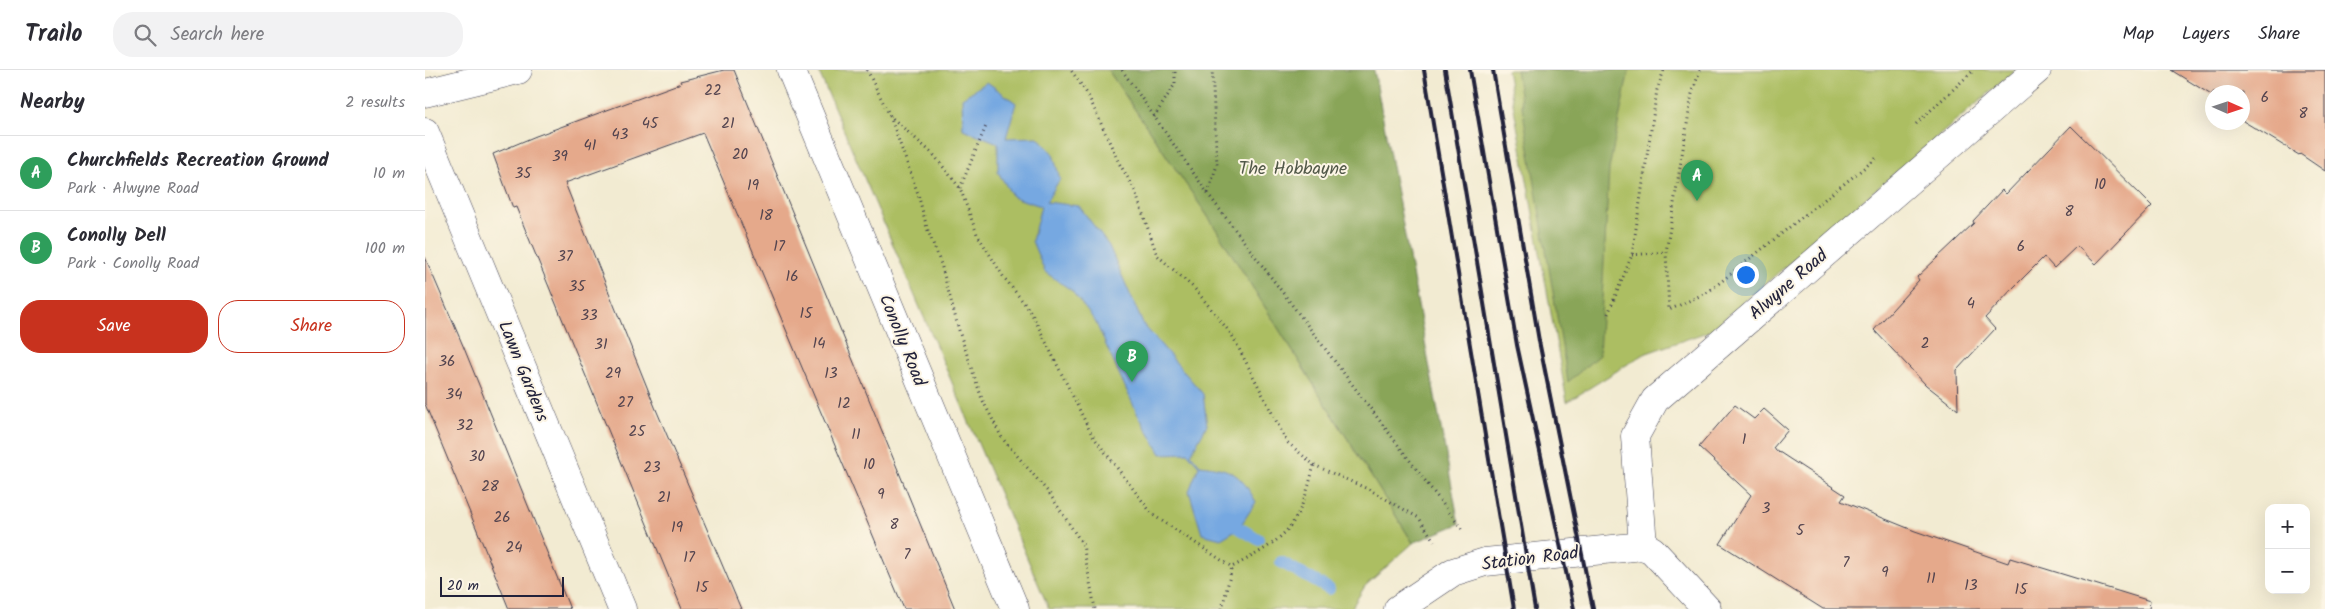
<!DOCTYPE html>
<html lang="en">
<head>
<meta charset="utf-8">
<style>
  :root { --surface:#fff; --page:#f2f2f3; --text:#2b2b33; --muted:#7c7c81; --line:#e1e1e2; --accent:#c8321e }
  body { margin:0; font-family:Kalam,sans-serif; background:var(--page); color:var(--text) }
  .controls { position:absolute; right:15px; bottom:15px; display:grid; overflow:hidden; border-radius:10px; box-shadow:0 5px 20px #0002 }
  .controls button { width:45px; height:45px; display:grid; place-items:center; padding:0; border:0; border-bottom:1px solid var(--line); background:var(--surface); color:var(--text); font:25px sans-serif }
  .compass { position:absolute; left:1780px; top:15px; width:45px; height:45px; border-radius:50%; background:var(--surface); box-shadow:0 5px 20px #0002; rotate:93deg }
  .scale { position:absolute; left:15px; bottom:12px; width:124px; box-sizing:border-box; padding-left:5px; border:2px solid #22223b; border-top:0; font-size:14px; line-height:18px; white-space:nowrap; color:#22223b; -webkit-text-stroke:4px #fcf5e5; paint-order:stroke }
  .you { position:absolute; left:1320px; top:204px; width:18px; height:18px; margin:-12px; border:4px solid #fff; border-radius:50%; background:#1a73e8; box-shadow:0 0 0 8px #1a73e833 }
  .badge { display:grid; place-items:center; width:32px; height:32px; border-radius:50%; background:var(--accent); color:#fff; font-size:16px; font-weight:700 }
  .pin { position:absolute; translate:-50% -41px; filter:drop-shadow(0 1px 2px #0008) }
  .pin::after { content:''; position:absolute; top:26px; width:18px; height:15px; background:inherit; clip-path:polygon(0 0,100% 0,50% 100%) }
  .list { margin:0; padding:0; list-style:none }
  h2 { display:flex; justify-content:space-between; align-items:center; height:65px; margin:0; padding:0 20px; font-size:21px }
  h2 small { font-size:16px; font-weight:400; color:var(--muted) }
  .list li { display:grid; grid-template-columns:32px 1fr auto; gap:15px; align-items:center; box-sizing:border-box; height:75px; padding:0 20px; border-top:1px solid var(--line) }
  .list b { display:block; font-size:19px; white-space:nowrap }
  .list p { margin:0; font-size:16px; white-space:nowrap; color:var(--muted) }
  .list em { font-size:16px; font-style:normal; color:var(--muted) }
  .actions { display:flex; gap:10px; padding:15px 20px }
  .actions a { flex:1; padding:11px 0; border:1px solid var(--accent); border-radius:20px; text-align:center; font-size:18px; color:var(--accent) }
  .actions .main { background:var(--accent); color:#fff }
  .icon { flex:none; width:28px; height:28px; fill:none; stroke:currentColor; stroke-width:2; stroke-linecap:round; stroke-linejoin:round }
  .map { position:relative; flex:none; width:1900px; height:539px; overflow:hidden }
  header { display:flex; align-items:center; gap:30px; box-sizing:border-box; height:70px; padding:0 25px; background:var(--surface); border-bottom:1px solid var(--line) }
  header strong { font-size:24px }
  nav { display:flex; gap:28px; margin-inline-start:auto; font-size:18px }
  .search { width:350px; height:45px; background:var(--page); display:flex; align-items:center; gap:12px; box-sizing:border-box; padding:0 18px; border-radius:20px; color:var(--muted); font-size:19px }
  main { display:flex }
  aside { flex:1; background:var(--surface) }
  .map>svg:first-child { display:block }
  .green { fill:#acbe62; stroke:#67704e }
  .forest { fill:#89a558; stroke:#56644a }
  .water { fill:#76a8e1; stroke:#4c658e }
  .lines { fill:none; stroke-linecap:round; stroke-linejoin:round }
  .stream { stroke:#76a8e1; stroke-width:12 }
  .building { fill:#e5a98b }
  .minor-casing { stroke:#414052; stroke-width:29 }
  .path { stroke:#414052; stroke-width:3; stroke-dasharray:1 4; stroke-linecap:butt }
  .minor { stroke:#fff; stroke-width:28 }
  .rail { stroke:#22223b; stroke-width:4 }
  .labels { text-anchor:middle; stroke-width:4; stroke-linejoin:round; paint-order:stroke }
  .number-label { font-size:15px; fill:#53444f }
  .park-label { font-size:18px; fill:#525949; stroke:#fcf5e5 }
  .street-label { font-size:18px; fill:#22223b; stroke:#fcf5e5 }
</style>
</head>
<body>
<header>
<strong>Trailo</strong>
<div class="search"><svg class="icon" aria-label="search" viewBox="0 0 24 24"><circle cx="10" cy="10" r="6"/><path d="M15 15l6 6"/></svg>Search here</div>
<nav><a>Map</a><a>Layers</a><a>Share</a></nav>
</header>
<main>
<aside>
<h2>Nearby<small>2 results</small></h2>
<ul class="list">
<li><span class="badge" style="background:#2e9e5b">A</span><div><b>Churchfields Recreation Ground</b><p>Park · Alwyne Road</p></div><em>10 m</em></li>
<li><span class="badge" style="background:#2e9e5b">B</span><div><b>Conolly Dell</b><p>Park · Conolly Road</p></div><em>100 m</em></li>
</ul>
<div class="actions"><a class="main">Save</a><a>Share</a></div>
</aside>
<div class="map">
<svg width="1900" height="539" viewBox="0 0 1900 539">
  <rect width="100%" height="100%" fill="#fcf5e5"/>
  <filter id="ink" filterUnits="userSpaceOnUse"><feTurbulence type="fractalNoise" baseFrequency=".02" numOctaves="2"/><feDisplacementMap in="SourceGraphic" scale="10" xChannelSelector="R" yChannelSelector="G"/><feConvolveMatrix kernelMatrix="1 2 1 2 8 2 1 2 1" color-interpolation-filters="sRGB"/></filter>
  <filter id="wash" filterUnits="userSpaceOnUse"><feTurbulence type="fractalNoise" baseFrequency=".0096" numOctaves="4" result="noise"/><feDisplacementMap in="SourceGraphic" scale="20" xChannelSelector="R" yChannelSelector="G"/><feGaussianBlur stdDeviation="1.12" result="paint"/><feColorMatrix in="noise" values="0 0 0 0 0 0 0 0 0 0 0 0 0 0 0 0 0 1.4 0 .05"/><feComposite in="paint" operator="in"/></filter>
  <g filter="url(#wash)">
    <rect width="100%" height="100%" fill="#f2ebd2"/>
    <g class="green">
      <polygon points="393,0 683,0 786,151 988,473 940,516 926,539 624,539"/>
      <polygon points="1082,0 1591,0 1285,261 1219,284 1142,332"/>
    </g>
    <g class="forest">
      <polygon points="683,0 949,0 1034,454 988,473 786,151"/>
      <polygon points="1091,0 1204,0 1184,99 1174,285 1143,312"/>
    </g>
    <path class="water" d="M 562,12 L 591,33 L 581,68 L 613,67 L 628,84 L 635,109 L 621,132 L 654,136 L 684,176 L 718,254 L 778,324 L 782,355 L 766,384 L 775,395 C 807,399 815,403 831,432 L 814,458 L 796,469 L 777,464 L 764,421 L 774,396 L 763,383 L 736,384 L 712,343 L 670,251 L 646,220 L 620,202 L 607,171 L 616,136 L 588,127 L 573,102 L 573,73 L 538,59 L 537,28 Z"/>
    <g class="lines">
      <g class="stream">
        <polyline points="814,458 833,469"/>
        <polyline points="856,492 904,519"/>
      </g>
    </g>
    <g id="blocks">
      <g class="building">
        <polygon points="299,0 309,0 530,539 479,539 278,63 140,113 230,337 316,539 257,539 91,137 88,138 68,84 111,66 256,13 255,11"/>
        <polygon points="1746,0 1900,0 1900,101 1875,84 1874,85 1818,51 1818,22 1788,22 1788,26"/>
        <polygon points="1646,56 1727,136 1671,194 1652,176 1629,198 1619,187 1588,218 1560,248 1570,259 1532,300 1533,340 1501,315 1449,260 1494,210 1492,207 1549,153 1548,151 1577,120 1581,124"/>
        <polygon points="0,187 39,278 145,539 84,539 57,472 0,334"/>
        <polygon points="1310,335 1329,349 1339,339 1363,360 1348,378 1420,425 1416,431 1490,461 1583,493 1585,488 1725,531 1724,539 1398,539 1295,474 1326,425 1274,377"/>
      </g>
    </g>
  </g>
  <g filter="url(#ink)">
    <use href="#blocks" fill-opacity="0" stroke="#414052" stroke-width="1"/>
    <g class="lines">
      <defs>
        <g id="minor">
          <polyline points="366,0 590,539"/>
          <polyline points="0,23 93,0"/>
          <polyline points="0,62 197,539"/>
          <polyline points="1218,476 1210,366 1230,330 1612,0"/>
          <polyline points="1218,476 1227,480 1282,539"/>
          <polyline points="973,539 1028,502 1060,492 1218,476"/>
        </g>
      </defs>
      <use href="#minor" class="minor-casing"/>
      <g class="path">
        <path d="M 442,0 L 465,46 L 508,84 L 535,118 L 552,164 L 578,206 L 606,242 L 667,365 L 728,445 L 807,497 C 863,468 874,457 889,395 L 862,372 L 807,265 L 770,219 L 732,185 L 709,118 L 694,93 L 663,25 L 646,0"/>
        <polyline points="697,0 783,124 1039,462"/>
        <polyline points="1275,0 1267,24 1241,182 1244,240 1283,222 1454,86"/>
        <polyline points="465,46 493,124 502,158 516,194 535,264 557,329 577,368 624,423 658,475 670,539"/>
        <polyline points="729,47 750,14 750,0"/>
        <polyline points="1491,54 1549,0"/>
        <polyline points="535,118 561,56"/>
        <polyline points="783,123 792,95 787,0"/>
        <polyline points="1207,185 1241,182"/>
        <polyline points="1183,244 1207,185 1232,20 1239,0"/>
        <polyline points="889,395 945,420 994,448 1009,471"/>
        <polyline points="797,539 807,497"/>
      </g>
      <use href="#minor" class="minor"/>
      <g class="rail">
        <polyline points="999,0 1089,539"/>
        <polyline points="1020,0 1110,539"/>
        <polyline points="1045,0 1092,275 1149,539"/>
        <polyline points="1068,0 1114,271 1168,539"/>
      </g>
    </g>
  </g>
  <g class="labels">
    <g class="number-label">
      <text x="288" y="25">22</text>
      <text x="1840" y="32">6</text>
      <text x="1878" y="48">8</text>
      <text x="225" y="58">45</text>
      <text x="303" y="58">21</text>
      <text x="195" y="69">43</text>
      <text x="165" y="80">41</text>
      <text x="315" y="89">20</text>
      <text x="135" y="91">39</text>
      <text x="98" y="108">35</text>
      <text x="1675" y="119">10</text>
      <text x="328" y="120">19</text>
      <text x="1644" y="146">8</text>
      <text x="341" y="150">18</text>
      <text x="354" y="181">17</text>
      <text x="1596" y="181">6</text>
      <text x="140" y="191">37</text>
      <text x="367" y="211">16</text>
      <text x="152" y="221">35</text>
      <text x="1546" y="238">4</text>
      <text x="381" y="248">15</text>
      <text x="164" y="250">33</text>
      <text x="394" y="278">14</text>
      <text x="1500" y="278">2</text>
      <text x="176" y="279">31</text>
      <text x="22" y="296">36</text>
      <text x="188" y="308">29</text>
      <text x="406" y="308">13</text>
      <text x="29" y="329">34</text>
      <text x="200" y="337">27</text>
      <text x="419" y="338">12</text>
      <text x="40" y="360">32</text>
      <text x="212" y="366">25</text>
      <text x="431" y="369">11</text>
      <text x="1319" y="374">1</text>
      <text x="52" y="391">30</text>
      <text x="444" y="399">10</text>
      <text x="227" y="402">23</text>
      <text x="65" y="421">28</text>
      <text x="456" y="429">9</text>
      <text x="239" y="432">21</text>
      <text x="1341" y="443">3</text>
      <text x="77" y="452">26</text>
      <text x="469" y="459">8</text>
      <text x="252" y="462">19</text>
      <text x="1375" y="465">5</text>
      <text x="89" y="482">24</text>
      <text x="482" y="489">7</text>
      <text x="264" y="492">17</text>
      <text x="1421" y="497">7</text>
      <text x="1460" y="507">9</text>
      <text x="1506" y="513">11</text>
      <text x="1546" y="520">13</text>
      <text x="277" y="522">15</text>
      <text x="1596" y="524">15</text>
    </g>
    <g class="park-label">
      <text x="868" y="104">The Hobbayne</text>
    </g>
    <g class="street-label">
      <text transform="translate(1363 214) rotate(-41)" y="6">Alwyne Road</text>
      <text transform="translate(478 270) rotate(68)" y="6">Conolly Road</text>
      <text transform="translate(99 301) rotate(68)" y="6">Lawn Gardens</text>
      <text transform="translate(1105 488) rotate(-7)" y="6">Station Road</text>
    </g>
  </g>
</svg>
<div class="controls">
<button>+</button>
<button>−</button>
</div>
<svg class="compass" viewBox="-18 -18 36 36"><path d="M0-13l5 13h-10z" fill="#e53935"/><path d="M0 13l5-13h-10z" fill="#7c7c81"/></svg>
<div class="scale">20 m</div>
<div class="you"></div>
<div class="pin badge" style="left:1272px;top:131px;background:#2e9e5b">A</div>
<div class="pin badge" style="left:707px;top:312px;background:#2e9e5b">B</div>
</div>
</main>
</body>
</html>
